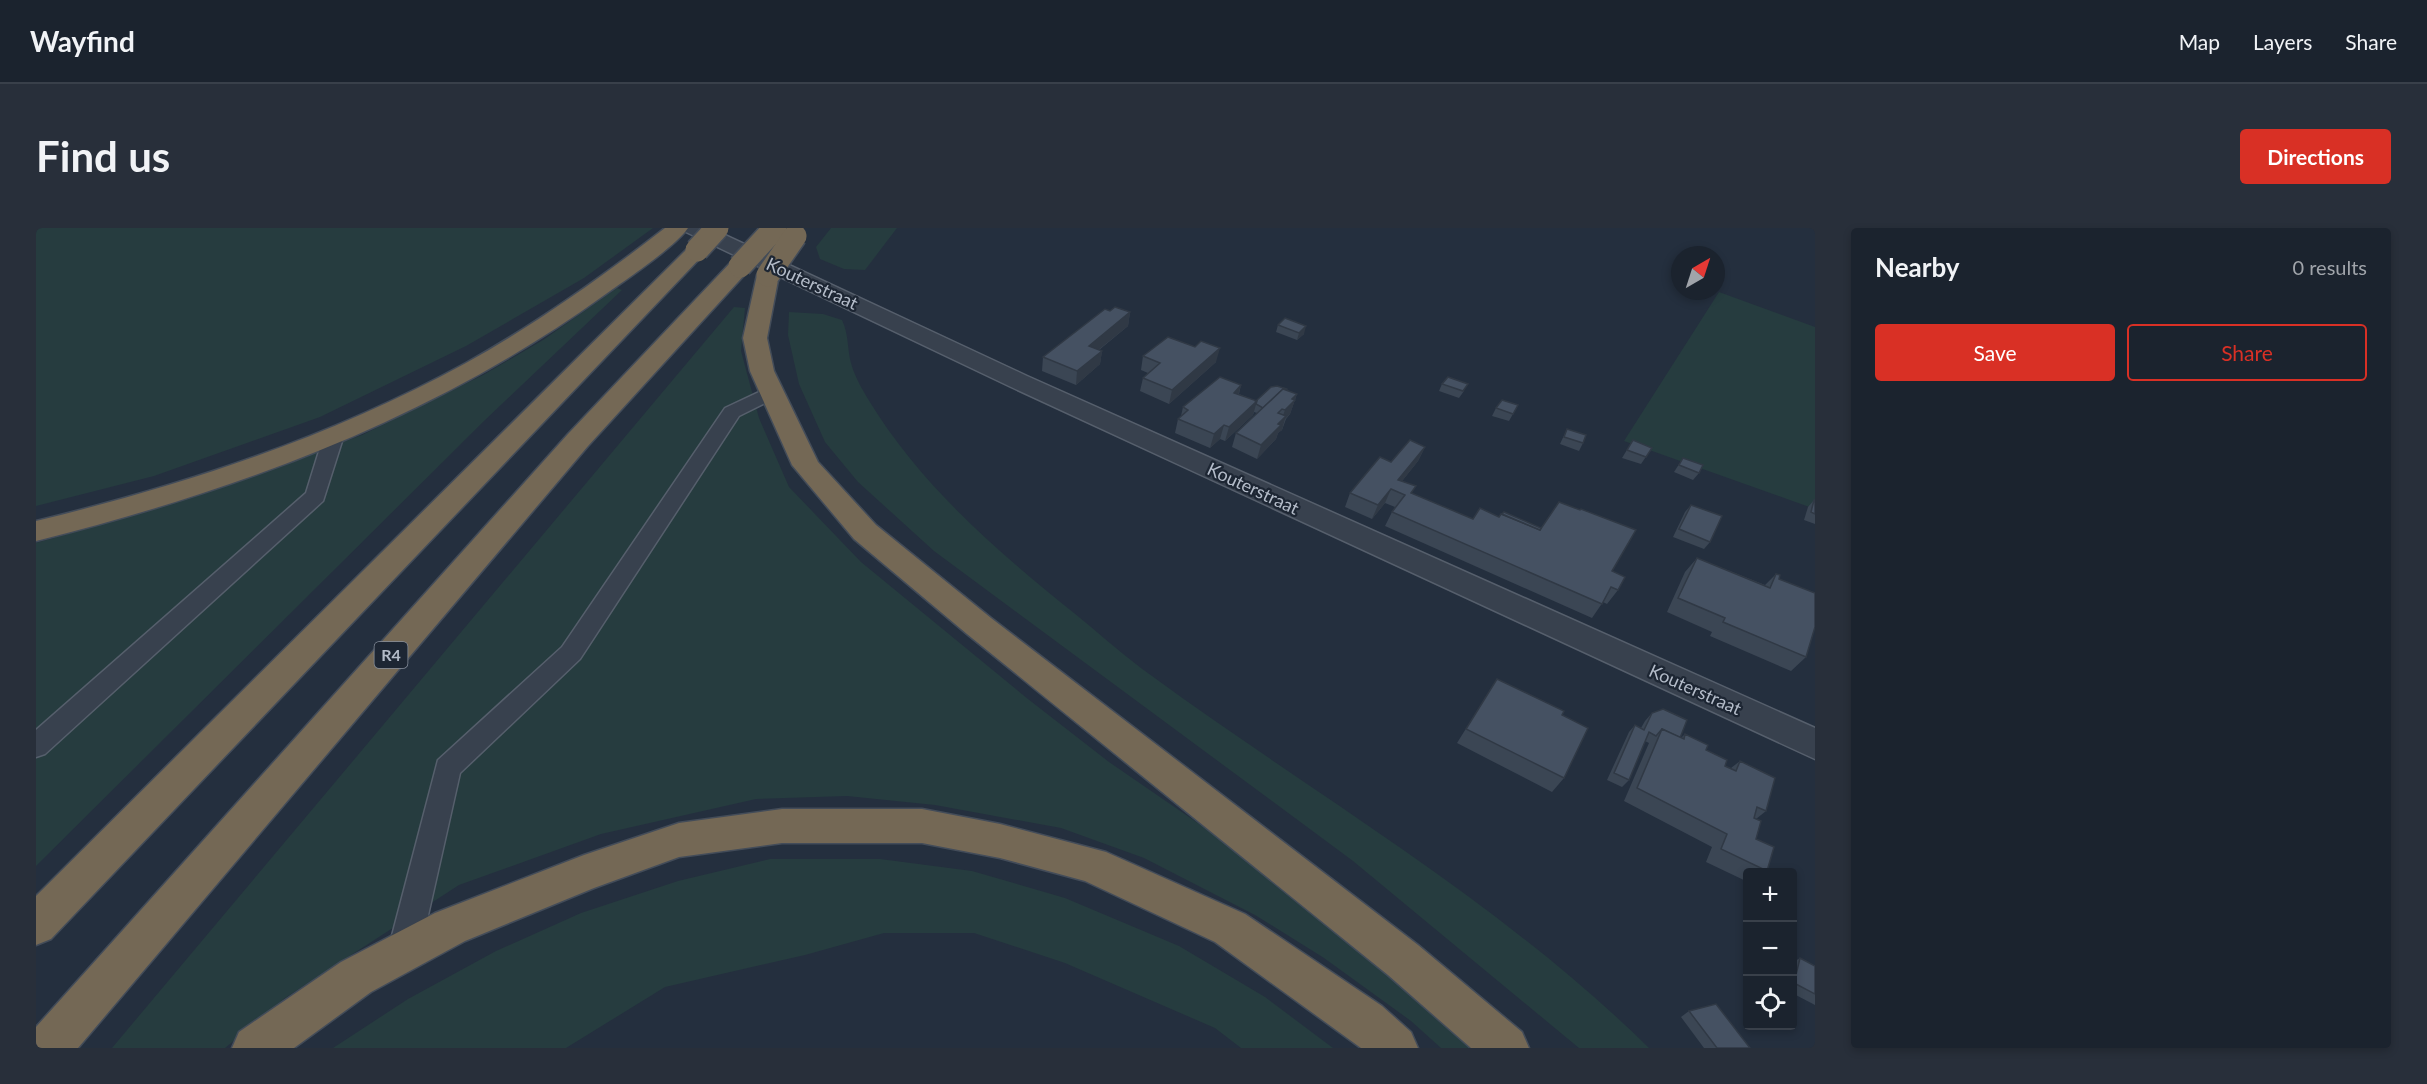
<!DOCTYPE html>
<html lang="en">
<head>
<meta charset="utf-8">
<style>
  :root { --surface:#1b232e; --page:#282f3a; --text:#f1f3f6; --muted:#a0a4aa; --line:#39404a; --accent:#d93025 }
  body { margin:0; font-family:Lato,sans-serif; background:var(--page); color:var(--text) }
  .controls { position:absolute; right:18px; bottom:18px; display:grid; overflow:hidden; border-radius:6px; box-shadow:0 3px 9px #0003 }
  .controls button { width:54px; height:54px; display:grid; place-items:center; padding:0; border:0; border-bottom:2px solid var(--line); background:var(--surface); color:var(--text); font:30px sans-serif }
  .compass { position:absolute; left:1635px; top:18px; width:54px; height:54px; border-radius:50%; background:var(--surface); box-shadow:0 3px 9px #0003; rotate:39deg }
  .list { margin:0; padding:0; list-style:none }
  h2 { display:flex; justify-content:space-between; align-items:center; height:78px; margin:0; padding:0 24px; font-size:26px }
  h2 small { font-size:20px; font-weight:400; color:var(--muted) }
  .actions { display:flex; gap:12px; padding:18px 24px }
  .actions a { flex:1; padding:14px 0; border:2px solid var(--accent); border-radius:6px; text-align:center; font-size:21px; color:var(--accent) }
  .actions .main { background:var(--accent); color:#fff }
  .icon { flex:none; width:33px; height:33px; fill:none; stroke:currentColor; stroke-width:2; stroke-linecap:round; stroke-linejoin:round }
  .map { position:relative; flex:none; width:1779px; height:820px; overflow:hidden; border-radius:6px }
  header { display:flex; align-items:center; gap:36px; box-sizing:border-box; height:84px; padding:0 30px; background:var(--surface); border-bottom:2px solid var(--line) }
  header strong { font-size:28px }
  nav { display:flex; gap:33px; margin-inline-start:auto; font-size:21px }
  .intro { display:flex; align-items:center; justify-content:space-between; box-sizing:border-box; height:144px; padding:0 36px }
  h1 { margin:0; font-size:42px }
  .button { padding:15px 27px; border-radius:6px; background:var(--accent); color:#fff; font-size:21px; font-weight:700 }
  main { display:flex; gap:36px; padding:0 36px }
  aside { flex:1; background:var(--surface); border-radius:6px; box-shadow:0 3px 9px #0003 }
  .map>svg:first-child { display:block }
  .green { fill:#263c3f }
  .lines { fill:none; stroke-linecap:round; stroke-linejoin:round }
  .lane-casing { stroke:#565f6c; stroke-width:3 }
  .street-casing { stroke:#565f6c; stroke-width:3 }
  .highway-casing { stroke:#434c59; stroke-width:3 }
  .lane { fill:#38414e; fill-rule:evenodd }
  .street { fill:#38414e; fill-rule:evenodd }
  .highway { fill:#746855; fill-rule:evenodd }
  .highway-bridge-casing { stroke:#434c59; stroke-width:26; stroke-linecap:butt }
  .highway-bridge { stroke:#746855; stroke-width:23 }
  .wall { fill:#3b4654 }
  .shaded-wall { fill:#303945 }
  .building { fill:#455162; stroke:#303945; stroke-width:1.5 }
  .labels { text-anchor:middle; stroke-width:4.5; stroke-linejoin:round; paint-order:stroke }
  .shield { fill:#1d2633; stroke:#878f9c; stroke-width:1.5 }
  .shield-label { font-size:16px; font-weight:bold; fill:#b4bcc9 }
  .street-label { font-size:18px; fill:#b4bcc9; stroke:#1d2633 }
</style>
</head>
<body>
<header>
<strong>Wayfind</strong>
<nav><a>Map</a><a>Layers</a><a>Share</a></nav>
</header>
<div class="intro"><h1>Find us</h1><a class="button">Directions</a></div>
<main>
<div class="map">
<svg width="1779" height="820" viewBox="0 0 1779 820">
  <rect width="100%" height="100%" fill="#242f3e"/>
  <g class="green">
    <polygon points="0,0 617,0 548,50 430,118 284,189 118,248 0,278"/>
    <polygon points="795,0 861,0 829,42 808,41 784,31 780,19"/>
    <polygon points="581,60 586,62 448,193 0,638 0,315 118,281 326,207 447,147 507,112"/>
    <polygon points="1683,64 1779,99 1779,281 1588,213"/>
    <polygon points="698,79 709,80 705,123 723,190 753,259 825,334 992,471 1073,534 1169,600 1341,736 1436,820 1405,820 1375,793 1288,730 1219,687 1108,630 1025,600 899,577 811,568 720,571 565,606 423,657 249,770 189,820 76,820"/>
    <path d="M 753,84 L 787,86 L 806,92 C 813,107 811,120 815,135 C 818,147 826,161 832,171 C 885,258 960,322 1038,385 C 1064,406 1089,429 1116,448 C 1283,570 1465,674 1613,820 L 1543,820 L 1317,633 L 898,323 L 822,254 L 789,214 L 763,156 L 752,107 Z"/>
    <polygon points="734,631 844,631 936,643 1029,670 1143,718 1229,769 1297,820 1205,820 1179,800 1029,735 938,705 848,705 769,727 629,759 530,820 297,820 372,771 460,723 545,685 642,653"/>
  </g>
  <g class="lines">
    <defs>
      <g id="lane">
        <polygon points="736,158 743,160 745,164 743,168 703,188 544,431 424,545 384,723 379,734 368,738 357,734 352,723 402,532 526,419 689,180"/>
        <polygon points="298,201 308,207 287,273 9,526 0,529 0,502 270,265 288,207"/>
      </g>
      <polygon id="street" points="647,0 674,0 991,148 1779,500 1779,531 973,158 650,4"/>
      <g id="highway">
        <path d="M 629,0 L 652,0 C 639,19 588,53 567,68 C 396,191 203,262 0,313 L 0,293 C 149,257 295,209 430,135 C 500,96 566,49 629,0 Z"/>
        <polygon points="661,16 668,18 672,22 668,26 15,711 0,717 0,668 654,18"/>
        <polygon points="704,32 712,33 715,38 712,43 552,218 42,820 0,820 0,799 532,206 696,33"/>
        <polygon points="732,40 740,42 743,47 731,110 738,143 782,234 840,297 955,390 1382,717 1486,804 1493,820 1435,820 1352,747 931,406 818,311 756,237 714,143 707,110 721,47 724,42"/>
        <polygon points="746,581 886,581 964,596 1070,624 1209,686 1346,778 1375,804 1382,820 1325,820 1179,714 1049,653 964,630 886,615 746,615 643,629 558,660 429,713 335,764 258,820 196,820 203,804 305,734 399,685 548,627 643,595"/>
      </g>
    </defs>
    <use href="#lane" class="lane-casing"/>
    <use href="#street" class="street-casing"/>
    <use href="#highway" class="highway-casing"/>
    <use href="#lane" class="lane"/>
    <use href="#street" class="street"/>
    <use href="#highway" class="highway"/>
    <defs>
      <g id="highway-bridge">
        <polyline points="661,22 681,0"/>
        <polyline points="704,38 739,0"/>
        <polyline points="732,47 759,8"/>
      </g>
    </defs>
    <use href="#highway-bridge" class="highway-bridge-casing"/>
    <use href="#highway-bridge" class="highway-bridge"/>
  </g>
  <g class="wall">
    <polygon points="1074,83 1094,84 1092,98 1063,122 1066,123 1064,136 1040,157 1006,143 1007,129"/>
    <polygon points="1242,97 1268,106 1261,112 1240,104"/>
    <polygon points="1107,128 1180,134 1133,176 1104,163 1107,150 1112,145 1105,142"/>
    <polygon points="1406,156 1428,163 1423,170 1403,163"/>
    <polygon points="1205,157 1203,166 1220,173 1251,162 1261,166 1254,186 1250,191 1246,202 1242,205 1240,211 1221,231 1196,219 1200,205 1221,185 1218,184 1217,187 1189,213 1184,211 1174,220 1139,205 1142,191 1145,188 1147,179"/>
    <polygon points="1482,177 1473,193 1456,188 1460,180"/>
    <polygon points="1531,201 1547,215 1543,223 1524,216"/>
    <polygon points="1597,212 1616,220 1605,236 1586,230"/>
    <polygon points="1389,219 1382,233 1366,253 1376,266 1437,291 1576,343 1582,362 1571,376 1567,374 1556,390 1349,298 1356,284 1359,279 1349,275 1336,291 1309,279 1314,265"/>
    <polygon points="1647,230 1663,245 1657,252 1638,244"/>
    <polygon points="1778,272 1779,272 1779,296 1768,292 1772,279"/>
    <polygon points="1655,277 1674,314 1668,321 1637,309 1649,284"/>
    <polygon points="1661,330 1729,357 1740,346 1770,429 1755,443 1674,408 1676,404 1631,384 1649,344"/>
    <polygon points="1461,451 1526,487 1528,550 1516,564 1421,515"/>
    <polygon points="1616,485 1644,510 1645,510 1649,506 1689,538 1695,540 1704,533 1730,583 1720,591 1720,611 1731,643 1729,645 1712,645 1712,654 1670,634 1676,619 1588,573 1613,515 1609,513 1593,552 1586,559 1571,552 1593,504 1599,497 1605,500 1609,493"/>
    <polygon points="1764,730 1779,738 1779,777 1756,765 1756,735"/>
    <polygon points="1653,783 1714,820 1668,820 1645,789"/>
  </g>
  <g class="shaded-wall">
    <polygon points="1094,84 1092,98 1051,131 1053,118"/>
    <polygon points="1270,98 1268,106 1261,112 1263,105"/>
    <polygon points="1184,120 1180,134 1133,176 1136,162"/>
    <polygon points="1066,123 1064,136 1040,157 1041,143"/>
    <polygon points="1205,157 1201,171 1198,165"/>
    <polygon points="1261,166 1254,186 1249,191 1246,202 1242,205 1240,211 1221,231 1225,217 1245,193 1249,182 1256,171"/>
    <polygon points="1221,173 1217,187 1189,213 1193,199"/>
    <polygon points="1188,197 1184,211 1174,220 1178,206"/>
    <polygon points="1389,219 1382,233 1359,262 1362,252"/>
    <polygon points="1355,261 1349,275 1336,291 1342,277"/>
  </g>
  <g class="building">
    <polygon points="1079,79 1094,84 1053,118 1066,123 1041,143 1007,129 1069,81 1074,83"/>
    <polygon points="1249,90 1270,98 1263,105 1242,97"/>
    <polygon points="1132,109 1159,119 1165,113 1184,120 1136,162 1107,150 1124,135 1107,128"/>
    <polygon points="1184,149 1205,157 1198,165 1221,173 1193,199 1188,197 1178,206 1142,191 1152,182 1147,179"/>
    <polygon points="1412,149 1432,156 1427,163 1406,156"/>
    <polygon points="1241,158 1251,161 1251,162 1247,161 1227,180 1220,176 1221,173 1220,173 1235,159"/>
    <polygon points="1247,161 1261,166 1256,171 1259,172 1249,182 1246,181 1242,185 1250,188 1242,196 1245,197 1225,217 1200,205"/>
    <polygon points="1466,172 1482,177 1477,186 1460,180"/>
    <polygon points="1531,201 1550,207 1547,215 1528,209"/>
    <polygon points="1374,212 1389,219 1362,252 1380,258 1375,265 1437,291 1444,280 1463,289 1465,286 1504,302 1523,274 1544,282 1545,281 1600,302 1576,343 1589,349 1582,362 1575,359 1566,376 1356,284 1369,267 1355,261 1342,277 1314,265 1344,229 1355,234"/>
    <polygon points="1597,212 1616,220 1610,229 1591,222"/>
    <polygon points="1647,230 1667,237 1663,245 1643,237"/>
    <polygon points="1778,272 1779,272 1779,286 1775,284"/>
    <polygon points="1655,277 1686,288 1674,314 1643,301"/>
    <polygon points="1468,284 1505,300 1504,302 1466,286"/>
    <polygon points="1661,330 1734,360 1740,346 1744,347 1743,351 1779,365 1779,399 1770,429 1687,394 1689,390 1642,370"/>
    <polygon points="1461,451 1528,483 1526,487 1552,500 1528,550 1430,501"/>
    <polygon points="1627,481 1651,492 1644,510 1626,501 1620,508 1613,504 1593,552 1578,545 1599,497 1608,502 1616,485"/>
    <polygon points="1626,501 1648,511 1649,506 1672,517 1670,522 1691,532 1689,538 1700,543 1704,533 1739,550 1730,583 1721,579 1718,590 1725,593 1720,611 1738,619 1731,643 1685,621 1691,606 1601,560"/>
    <polygon points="1764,730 1779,738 1779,766 1758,755"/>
    <polygon points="1680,776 1714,820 1681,820 1653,783"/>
  </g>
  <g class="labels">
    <rect class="shield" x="338.5" y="414" width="33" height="26" rx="4.5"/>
    <g class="shield-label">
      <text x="355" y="433">R4</text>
    </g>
    <g class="street-label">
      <text transform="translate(776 56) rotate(25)" y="6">Kouterstraat</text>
      <text transform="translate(1217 261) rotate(25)" y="6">Kouterstraat</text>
      <text transform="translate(1659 462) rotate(24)" y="6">Kouterstraat</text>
    </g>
  </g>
</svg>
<div class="controls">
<button>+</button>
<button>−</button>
<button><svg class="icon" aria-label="locate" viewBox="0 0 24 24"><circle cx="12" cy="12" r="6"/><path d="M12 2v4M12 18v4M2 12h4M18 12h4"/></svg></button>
</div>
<svg class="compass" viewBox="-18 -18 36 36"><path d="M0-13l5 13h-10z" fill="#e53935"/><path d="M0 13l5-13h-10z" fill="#a0a4aa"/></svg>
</div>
<aside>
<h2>Nearby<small>0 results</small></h2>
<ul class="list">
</ul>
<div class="actions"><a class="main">Save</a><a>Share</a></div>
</aside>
</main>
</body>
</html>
